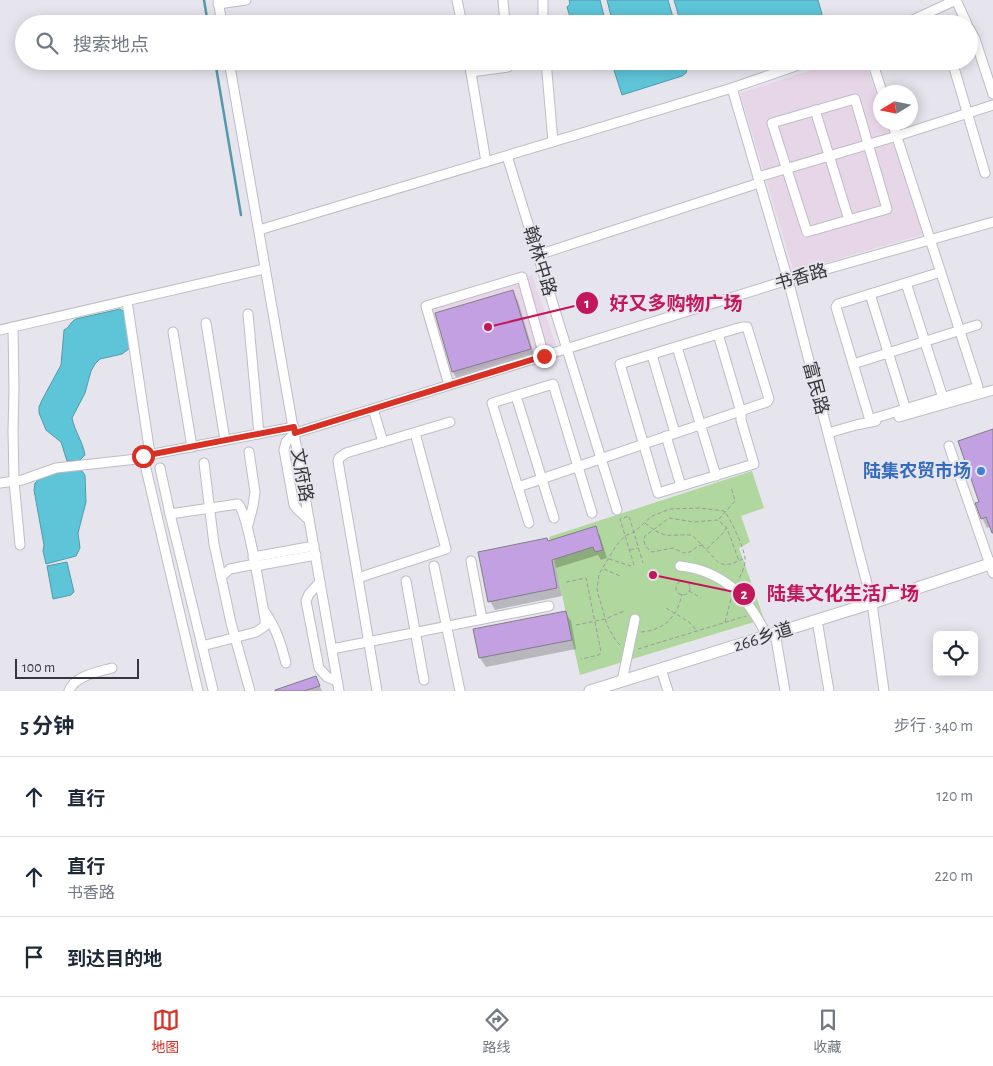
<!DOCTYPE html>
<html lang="zh">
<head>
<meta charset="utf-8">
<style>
  :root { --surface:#fff; --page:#f6f6f7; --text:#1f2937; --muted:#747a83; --line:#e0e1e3; --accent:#d93025 }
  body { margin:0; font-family:"Alegreya Sans","Noto Sans SC",sans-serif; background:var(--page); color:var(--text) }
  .controls { position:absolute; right:15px; bottom:15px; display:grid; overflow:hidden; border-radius:8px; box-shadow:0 2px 12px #0003 }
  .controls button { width:45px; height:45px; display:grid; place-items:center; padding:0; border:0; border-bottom:1px solid var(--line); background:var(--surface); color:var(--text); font:25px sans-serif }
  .compass { position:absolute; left:873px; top:85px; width:45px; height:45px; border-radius:50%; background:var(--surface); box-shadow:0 2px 12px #0003; rotate:260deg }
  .scale { position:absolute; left:15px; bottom:12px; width:124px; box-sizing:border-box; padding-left:5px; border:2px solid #37373a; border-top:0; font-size:14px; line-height:18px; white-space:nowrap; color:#37373a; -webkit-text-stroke:4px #e6e5ed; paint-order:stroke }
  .stop { position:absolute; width:15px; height:15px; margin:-11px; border:4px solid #d93025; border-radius:50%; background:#fff }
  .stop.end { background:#d93025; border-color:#fff; box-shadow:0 1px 5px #0008 }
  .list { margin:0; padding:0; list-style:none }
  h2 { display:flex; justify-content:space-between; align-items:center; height:65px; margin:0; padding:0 20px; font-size:21px }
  h2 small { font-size:16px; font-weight:400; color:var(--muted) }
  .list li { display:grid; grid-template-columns:32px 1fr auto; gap:15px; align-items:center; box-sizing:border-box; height:80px; padding:0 20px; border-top:1px solid var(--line) }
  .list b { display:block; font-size:19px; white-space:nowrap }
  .list p { margin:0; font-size:16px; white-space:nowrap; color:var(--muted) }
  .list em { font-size:16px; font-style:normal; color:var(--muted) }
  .icon { flex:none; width:28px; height:28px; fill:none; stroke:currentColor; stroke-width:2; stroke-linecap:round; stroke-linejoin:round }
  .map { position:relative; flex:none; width:993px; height:691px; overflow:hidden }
  .search { position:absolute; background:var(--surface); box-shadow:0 2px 12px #0003; left:15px; right:15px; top:15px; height:55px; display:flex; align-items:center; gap:12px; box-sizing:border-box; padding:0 18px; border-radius:28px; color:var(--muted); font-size:19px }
  .sheet { height:305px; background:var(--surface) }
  nav { display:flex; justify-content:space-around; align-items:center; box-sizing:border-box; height:70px; border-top:1px solid var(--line); background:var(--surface); font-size:14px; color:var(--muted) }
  nav a { display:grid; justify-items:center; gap:2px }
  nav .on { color:var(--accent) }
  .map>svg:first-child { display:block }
  .commercial { fill:#e7d6e8 }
  .green { fill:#b0d79d }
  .water { fill:#5ec5d8; stroke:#529aa9 }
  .shadow { fill:#0003 }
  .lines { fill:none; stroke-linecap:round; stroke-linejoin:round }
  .stream { stroke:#529aa9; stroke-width:2.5 }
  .building { fill:#c3a0e1; stroke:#827e85 }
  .minor-casing { stroke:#bebdc5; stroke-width:11 }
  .major-casing { stroke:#bebdc5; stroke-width:13 }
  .path { stroke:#9b9aa0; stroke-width:1; stroke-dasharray:4 2.5; stroke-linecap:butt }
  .minor { stroke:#fff; stroke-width:9 }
  .major { stroke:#fff; stroke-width:11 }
  .route { stroke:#d93025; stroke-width:6 }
  .shop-dot { fill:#3f7fe0; stroke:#e6e5ed; stroke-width:2 }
  .labels { text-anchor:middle; stroke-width:4; stroke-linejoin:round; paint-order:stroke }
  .street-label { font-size:18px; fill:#37373a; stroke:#e6e5ed }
  .shop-label { font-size:18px; font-weight:bold; fill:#366cbe; stroke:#e6e5ed; text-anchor:end }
  .leader { fill:none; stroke:#c2185b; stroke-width:2 }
  .callout-dot { fill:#c2185b; stroke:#e6e5ed; stroke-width:2 }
  .mark-label { font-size:15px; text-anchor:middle; font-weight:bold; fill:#fff }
  .callout-label { font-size:19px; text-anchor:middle; font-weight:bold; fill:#c2185b; stroke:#e6e5ed; stroke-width:4; stroke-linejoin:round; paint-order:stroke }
</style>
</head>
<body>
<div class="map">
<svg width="993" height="691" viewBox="0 0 993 691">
  <rect width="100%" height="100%" fill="#e6e5ed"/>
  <g class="commercial">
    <polygon points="839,61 865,61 880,106 880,122 886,123 924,234 800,270 793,269 740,93"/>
    <polygon points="532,275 556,345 441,379 421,310"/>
  </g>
  <polygon class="green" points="752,471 764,508 741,516 750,542 739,548 764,619 580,675 549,537"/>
  <g class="water">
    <polygon points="569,0 600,0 606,24 572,24 567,7 570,4"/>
    <polygon points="607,0 668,0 675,24 613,24"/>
    <polygon points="674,0 818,0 822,14 821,19 811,24 681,24"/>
    <polygon points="611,61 685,61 687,68 686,73 682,76 622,95"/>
    <path d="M 120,309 L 123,311 L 125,316 L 130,348 L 122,354 L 100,359 L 95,364 L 91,371 L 85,393 L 72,418 C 75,432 83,442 85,455 L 79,461 L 67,461 L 61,442 L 46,430 L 39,413 L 39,407 L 42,400 L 61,365 L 64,330 C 70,327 70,322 76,319 Z"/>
    <path d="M 74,469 L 81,470 L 85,475 L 86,502 L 78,533 L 80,548 L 76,556 L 46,564 L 43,551 L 44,545 L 34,490 L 35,483 C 44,474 62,472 74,469 Z"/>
    <polygon points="67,562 74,592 71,595 53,599 47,566"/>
  </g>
  <g class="shadow">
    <polygon points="513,292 518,301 535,358 458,381 453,372 436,314"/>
    <polygon points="993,431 993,530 991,526 987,528 982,518 980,502"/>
    <polygon points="595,528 600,536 607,558 601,560 598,555 556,568 562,596 495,610 490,601 548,542"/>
    <polygon points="565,612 571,621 576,649 486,667 480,658"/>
    <polygon points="316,678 322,691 276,691"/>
  </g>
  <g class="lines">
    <g class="stream">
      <polyline points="204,0 208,24"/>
      <polyline points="215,61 241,215"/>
    </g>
  </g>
  <g class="building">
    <polygon points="513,290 531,349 452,372 435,313"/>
    <polygon points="993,429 993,533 992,533 986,517 981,519 975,503 979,502 958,441"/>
    <polygon points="596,526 603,550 595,552 593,547 552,560 557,588 488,602 478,552 547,538 548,541"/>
    <polygon points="566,611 572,640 479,658 473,629"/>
    <polygon points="316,676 320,686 304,691 275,691 275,690"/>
  </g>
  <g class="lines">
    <defs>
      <g id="minor">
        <polyline points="218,0 222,24"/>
        <polyline points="457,0 462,24"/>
        <polyline points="503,0 505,24"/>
        <polyline points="543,0 543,24"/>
        <polyline points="956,0 967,24"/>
        <polyline points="218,4 246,0"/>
        <polyline points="904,24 956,0"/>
        <polyline points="969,28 975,39 993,94"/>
        <polyline points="229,61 339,691"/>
        <polyline points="469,61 486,162"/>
        <polyline points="546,61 553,142"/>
        <polyline points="872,61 882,92"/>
        <polyline points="952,61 985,173"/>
        <polyline points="471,72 508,67 507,61"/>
        <polyline points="732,88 788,280 872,603 884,691"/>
        <polygon points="855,99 887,209 807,232 772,123"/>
        <polyline points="815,110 849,220"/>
        <polyline points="892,122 978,387 872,419 869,417 836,307 838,304 941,272"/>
        <polyline points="507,156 617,510"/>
        <polyline points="758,177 897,136 993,105"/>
        <polyline points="259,230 732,88 810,61"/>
        <polyline points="538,255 759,183"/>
        <polyline points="906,283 943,398"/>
        <polyline points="870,294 906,410"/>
        <polyline points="127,301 150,454"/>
        <polyline points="248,314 259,434"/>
        <polyline points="206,323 225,440"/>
        <polyline points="13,327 14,389 13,431 14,481 20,545"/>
        <polyline points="0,330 264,269"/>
        <polyline points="173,332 192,447"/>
        <polygon points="718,334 741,412 741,420 754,464 658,493 620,364"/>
        <polyline points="677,347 716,476"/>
        <polyline points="652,355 675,433"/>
        <polyline points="853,364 977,325"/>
        <polyline points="449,385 426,306 522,277 544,356"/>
        <polyline points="516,396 554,518"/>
        <polyline points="373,409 383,442"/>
        <polyline points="899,417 993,390"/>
        <polyline points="828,433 856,425 876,421"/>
        <polyline points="666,436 681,486"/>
        <polyline points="949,446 993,573"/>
        <polyline points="143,456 198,691"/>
        <polyline points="204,463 214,544 231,623 250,691"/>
        <polyline points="160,468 170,514 213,690"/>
        <polyline points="0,483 22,480 56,468 137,459 143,456 294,427"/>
        <polyline points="518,487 767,402 769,399 747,327 742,327 718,334"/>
        <path d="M 170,514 L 238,504 C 249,515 261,599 265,619 L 265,626 L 256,632 L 202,646"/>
        <polyline points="309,520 298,510 294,505 284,450 286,442 295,433 788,280 993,222"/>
        <polyline points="529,523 492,403 553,384 592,513"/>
        <polyline points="248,525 253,506 255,492 249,452"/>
        <polyline points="253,557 314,546"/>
        <polyline points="471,561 482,619"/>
        <polyline points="255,566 316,555"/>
        <polyline points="434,566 460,691"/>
        <path d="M 680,566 C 724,571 748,597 767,636"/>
        <polyline points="221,577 230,569 255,564"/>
        <polyline points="358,578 338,461 339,458 346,453 450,422"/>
        <polyline points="406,581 424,680"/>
        <polyline points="320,582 309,594 306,601 319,668 327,677 337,681"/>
        <path d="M 264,611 C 276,627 281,644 286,663"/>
        <polyline points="817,620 829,691"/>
        <polyline points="775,633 785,691"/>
        <polyline points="332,649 549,606"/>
        <polyline points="661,669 668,691"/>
        <polyline points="622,681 635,619"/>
        <path d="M 69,691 C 74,676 98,672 112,668"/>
        <polyline points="377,691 358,578 446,549 415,433"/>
      </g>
      <polyline id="major" points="590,691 872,603 993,563"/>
    </defs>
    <use href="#minor" class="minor-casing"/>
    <use href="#major" class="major-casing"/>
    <g class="path">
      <polyline points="719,519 735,501 731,487"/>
      <path d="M 645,523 C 656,532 663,537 678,535 C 683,535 688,534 693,536 L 719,563 C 728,567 735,562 743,559"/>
      <polyline points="703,545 698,546 690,552 684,553 673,548 652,552 645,546 644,540 645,536 669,518 694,522 718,520 727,528 739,561"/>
      <path d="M 707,549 C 713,541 722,537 726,528"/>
      <polyline points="630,550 638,548"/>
      <polyline points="609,559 631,566"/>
      <polyline points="634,565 620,519 629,516 643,563"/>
      <polyline points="604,569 620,576"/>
      <circle cx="683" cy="588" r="7"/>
      <polyline points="566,582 586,578 601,652 599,655 581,659"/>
      <polyline points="689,591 701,598"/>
      <polyline points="666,608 689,622 697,631"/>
      <polyline points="725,622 731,599"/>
      <polyline points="576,625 605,619 624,611"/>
      <path d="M 641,632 C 665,630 677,617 682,594"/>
      <path d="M 620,645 L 616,641 L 607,625 L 597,590 L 599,574 L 616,546 L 625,536 L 634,532 L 652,516 L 670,509 L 700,508 L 724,511 C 731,519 744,548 745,558 C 746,566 741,574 738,581"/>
      <polyline points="638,649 746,616"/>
    </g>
    <use href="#minor" class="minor"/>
    <use href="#major" class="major"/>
  </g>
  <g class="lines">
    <polyline class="route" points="143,456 294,427 295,433 544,356"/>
  </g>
  <circle class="shop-dot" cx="981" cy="471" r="5"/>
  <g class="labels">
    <g class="street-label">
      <text transform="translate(540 261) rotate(73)" y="6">翰林中路</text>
      <text transform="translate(801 277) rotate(-16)" y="6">书香路</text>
      <text transform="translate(816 388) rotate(75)" y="6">富民路</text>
      <text transform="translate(302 475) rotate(80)" y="6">文府路</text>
      <text transform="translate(763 637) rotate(-17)" y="6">266乡道</text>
    </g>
    <g class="shop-label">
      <text x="971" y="477">陆集农贸市场</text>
    </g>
  </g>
  <path class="leader" d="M488 327L587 303M653 575L744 594"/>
  <g class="callout-dot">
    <circle cx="488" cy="327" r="5"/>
    <circle cx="653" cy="575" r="5"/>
    <circle cx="587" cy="303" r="12"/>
    <circle cx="744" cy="594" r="12"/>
  </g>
  <g class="mark-label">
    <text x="587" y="308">1</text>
    <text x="744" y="599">2</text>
  </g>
  <g class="callout-label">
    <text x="676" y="310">好又多购物广场</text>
    <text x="843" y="600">陆集文化生活广场</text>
  </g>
</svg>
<div class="controls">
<button><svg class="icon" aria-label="locate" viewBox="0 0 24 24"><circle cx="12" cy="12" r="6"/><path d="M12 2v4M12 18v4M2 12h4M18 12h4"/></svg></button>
</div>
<svg class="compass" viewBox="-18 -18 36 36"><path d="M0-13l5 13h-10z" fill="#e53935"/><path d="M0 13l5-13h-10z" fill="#747a83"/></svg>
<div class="scale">100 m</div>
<div class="stop" style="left:143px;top:456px"></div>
<div class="stop end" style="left:544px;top:356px"></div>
<div class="search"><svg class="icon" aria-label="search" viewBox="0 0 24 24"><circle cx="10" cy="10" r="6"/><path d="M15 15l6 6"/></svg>搜索地点</div>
</div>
<section class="sheet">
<h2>5 分钟<small>步行 · 340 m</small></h2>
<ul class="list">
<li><svg class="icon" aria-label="ahead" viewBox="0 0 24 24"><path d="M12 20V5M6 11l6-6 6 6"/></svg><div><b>直行</b></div><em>120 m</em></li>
<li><svg class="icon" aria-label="ahead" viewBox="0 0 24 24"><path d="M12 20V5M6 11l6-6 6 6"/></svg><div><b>直行</b><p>书香路</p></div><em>220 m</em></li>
<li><svg class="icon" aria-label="arrive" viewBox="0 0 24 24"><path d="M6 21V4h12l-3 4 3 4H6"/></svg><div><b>到达目的地</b></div></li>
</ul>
</section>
<nav>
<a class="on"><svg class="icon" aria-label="map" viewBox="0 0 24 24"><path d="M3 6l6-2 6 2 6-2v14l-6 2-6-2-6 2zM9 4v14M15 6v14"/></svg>地图</a>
<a><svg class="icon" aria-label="directions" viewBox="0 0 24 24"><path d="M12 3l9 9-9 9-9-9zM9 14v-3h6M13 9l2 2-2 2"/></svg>路线</a>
<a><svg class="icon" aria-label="saved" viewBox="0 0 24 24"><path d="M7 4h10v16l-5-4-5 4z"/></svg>收藏</a>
</nav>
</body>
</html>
